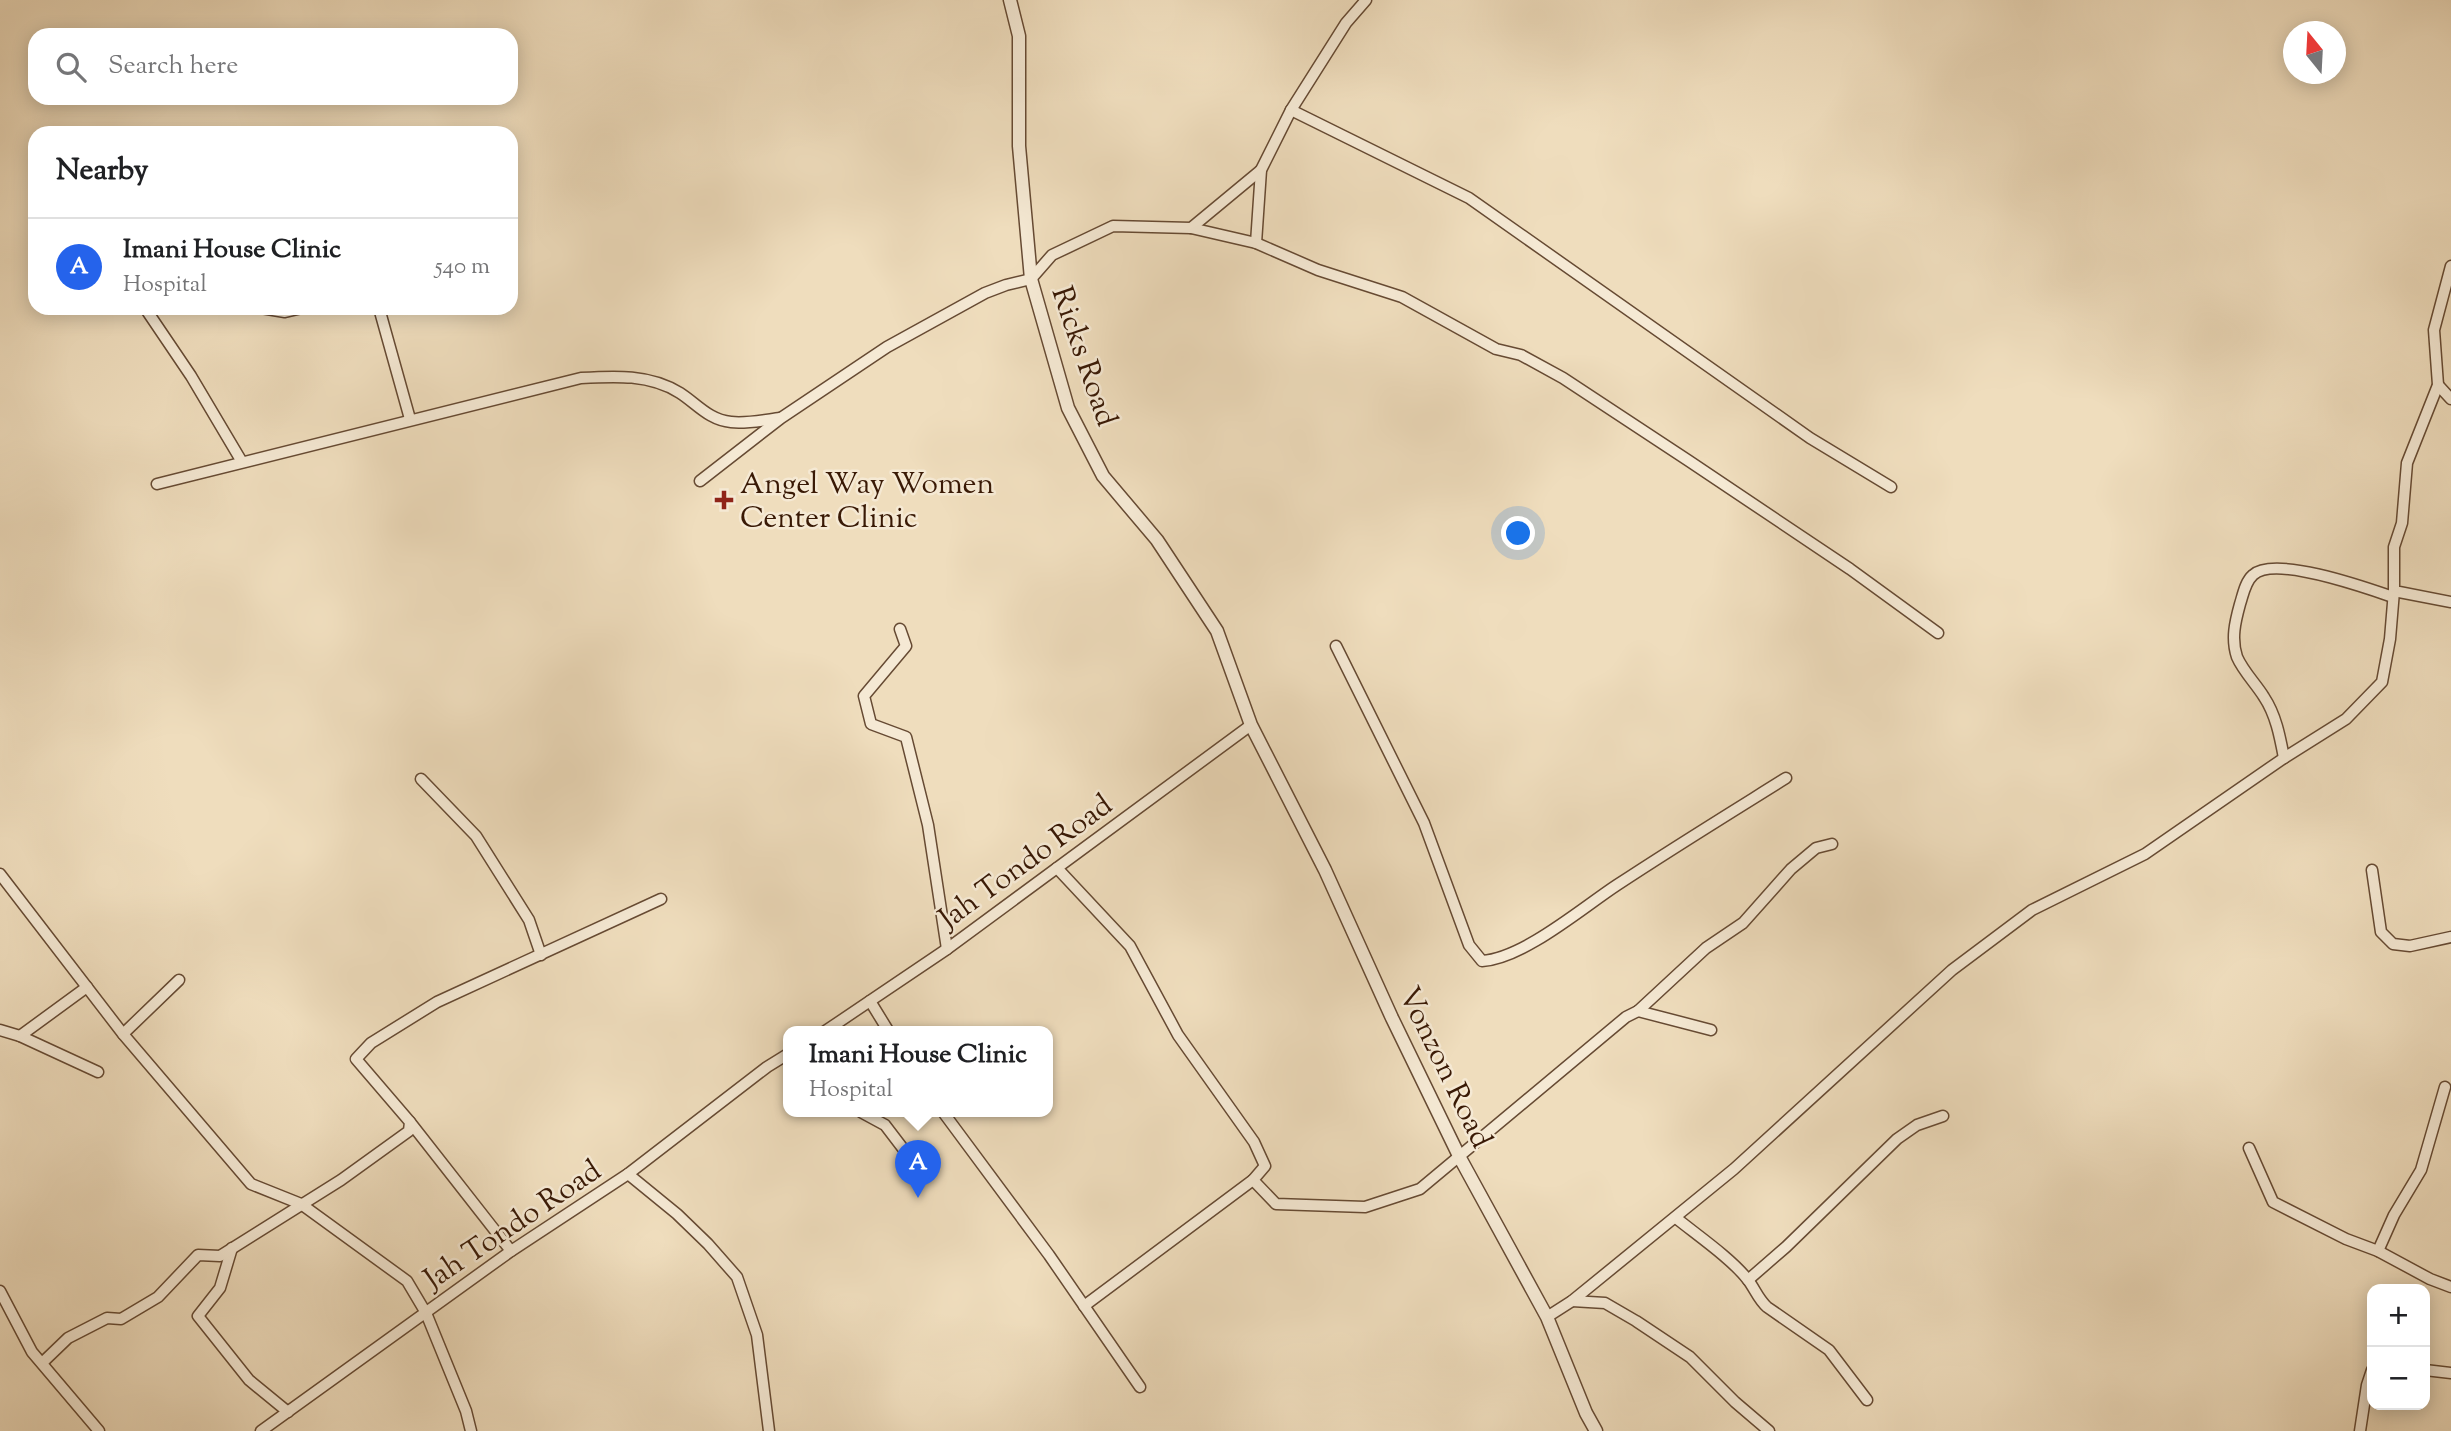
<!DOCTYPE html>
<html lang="en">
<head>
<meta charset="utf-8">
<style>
  :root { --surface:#fff; --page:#f2f2f2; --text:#202124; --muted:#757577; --line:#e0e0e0; --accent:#2563eb }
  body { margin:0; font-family:"Sorts Mill Goudy",serif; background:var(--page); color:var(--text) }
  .controls { position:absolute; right:21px; bottom:21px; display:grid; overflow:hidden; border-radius:14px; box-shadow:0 4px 18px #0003 }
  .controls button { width:63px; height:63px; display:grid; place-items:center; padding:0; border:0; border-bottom:2px solid var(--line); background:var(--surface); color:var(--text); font:35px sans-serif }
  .compass { position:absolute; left:2283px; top:21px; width:63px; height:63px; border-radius:50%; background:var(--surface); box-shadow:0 4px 18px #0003; rotate:342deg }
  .you { position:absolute; left:1519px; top:534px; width:24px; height:24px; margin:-18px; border:5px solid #fff; border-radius:50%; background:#1a73e8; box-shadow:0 0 0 10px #1a73e833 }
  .badge { display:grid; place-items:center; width:46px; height:46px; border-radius:50%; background:var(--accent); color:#fff; font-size:23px; font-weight:700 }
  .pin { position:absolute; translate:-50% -58px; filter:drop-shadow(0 2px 4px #0008) }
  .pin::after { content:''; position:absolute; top:37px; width:24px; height:21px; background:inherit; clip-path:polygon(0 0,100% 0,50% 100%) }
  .popup { position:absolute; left:783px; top:1026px; width:270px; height:91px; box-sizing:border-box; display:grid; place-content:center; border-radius:14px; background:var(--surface); filter:drop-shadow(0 2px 5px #0005); font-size:23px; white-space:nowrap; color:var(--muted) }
  .popup b { font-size:26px; color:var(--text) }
  .popup::after { content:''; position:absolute; left:50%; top:100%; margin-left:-14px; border:14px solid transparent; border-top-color:var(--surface) }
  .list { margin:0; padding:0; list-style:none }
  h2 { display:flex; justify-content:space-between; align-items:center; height:91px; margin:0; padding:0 28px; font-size:30px }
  h2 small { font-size:23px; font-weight:400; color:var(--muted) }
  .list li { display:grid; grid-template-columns:46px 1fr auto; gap:21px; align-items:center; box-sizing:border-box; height:98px; padding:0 28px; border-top:2px solid var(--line) }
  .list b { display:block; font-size:26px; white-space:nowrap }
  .list p { margin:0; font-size:23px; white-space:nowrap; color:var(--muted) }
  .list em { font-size:23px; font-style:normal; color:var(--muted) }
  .icon { flex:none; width:38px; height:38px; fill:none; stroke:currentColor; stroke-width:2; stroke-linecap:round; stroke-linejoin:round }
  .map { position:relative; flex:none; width:2451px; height:1431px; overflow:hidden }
  .search { position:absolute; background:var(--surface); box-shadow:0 4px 18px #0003; left:28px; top:28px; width:490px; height:77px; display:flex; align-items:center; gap:18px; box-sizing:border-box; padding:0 24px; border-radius:21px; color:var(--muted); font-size:26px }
  .panel { position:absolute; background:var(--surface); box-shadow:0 4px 18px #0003; left:28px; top:126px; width:490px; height:189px; border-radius:21px }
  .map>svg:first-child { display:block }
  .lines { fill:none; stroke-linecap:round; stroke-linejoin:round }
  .minor-casing { stroke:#664a33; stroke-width:13 }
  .tertiary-casing { stroke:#664a33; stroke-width:15 }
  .minor { stroke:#f5e9d4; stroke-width:10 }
  .tertiary { stroke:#f5e9d4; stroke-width:12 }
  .poi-dot { fill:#8f2418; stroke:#f5e9d4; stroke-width:2.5 }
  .labels { text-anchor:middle; stroke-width:5; stroke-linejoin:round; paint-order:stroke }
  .street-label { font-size:30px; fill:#391905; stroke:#f5e9d4 }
  .poi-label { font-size:30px; fill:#391905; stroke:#f5e9d4; text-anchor:start }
</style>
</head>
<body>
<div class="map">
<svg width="2451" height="1431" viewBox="0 0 2451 1431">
  <rect width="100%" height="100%" fill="#efddbd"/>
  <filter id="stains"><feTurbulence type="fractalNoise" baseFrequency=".00286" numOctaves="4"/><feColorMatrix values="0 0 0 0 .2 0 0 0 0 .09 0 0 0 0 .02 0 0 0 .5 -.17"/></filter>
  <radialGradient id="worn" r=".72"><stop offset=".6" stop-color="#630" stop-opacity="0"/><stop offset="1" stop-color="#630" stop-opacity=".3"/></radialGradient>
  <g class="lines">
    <defs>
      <g id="minor">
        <polyline points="1291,110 1469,198 1810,438 1891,487"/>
        <polyline points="1191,228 1256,243 1318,270 1402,297 1496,349 1521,355 1563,378 1689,461 1850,569 1938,633"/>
        <polyline points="1256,243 1261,170 1291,110 1346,23 1366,0"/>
        <polyline points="2451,266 2434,330 2438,385 2407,463 2402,523 2394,547 2394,591 2451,602"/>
        <polyline points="145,308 191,376 242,462"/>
        <polyline points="261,308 285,312 302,308"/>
        <polyline points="379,308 410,419"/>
        <polyline points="2438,385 2451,399"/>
        <polyline points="700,481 781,418 887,347 985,293 1006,285 1031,279 1052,255 1113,226 1191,228 1261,170"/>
        <path d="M 157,484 L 581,378 C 615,376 650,374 680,393 C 697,404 709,420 731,422 C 746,424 765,420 780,418"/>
        <polyline points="900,629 906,646 864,696 871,724 906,737 928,825 947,949"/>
        <path d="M 1336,646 L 1424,823 L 1469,945 L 1482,961 C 1524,958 1582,908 1617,885 C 1673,848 1730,813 1786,778"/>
        <path d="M 2284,758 C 2280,737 2276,715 2264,697 C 2256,684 2243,671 2237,657 C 2231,639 2235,622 2240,604 C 2243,595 2245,582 2253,575 C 2274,555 2367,588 2393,597"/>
        <polyline points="421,779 476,836 529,920 541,955"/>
        <polyline points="1057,868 1130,946 1178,1035 1254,1142 1265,1166 1253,1180 1276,1204 1365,1207 1420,1189 1626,1017 1638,1011 1711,1030"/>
        <polyline points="2372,870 2381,932 2393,944 2410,946 2451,937"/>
        <polyline points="0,874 123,1034 251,1184 301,1204 407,1281 426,1313 466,1411 471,1431"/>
        <polyline points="870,1001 889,1032"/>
        <polyline points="1638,1011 1706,948 1743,923 1791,869 1816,848 1832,844"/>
        <polyline points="0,1030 20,1036 98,1072"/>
        <polyline points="824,1032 947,949 1251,725"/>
        <polyline points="123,1034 179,980"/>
        <polyline points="20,1036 87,987"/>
        <polyline points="861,1112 885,1125 914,1163"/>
        <polyline points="943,1112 1049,1255 1140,1387"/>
        <polyline points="410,1122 511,1251"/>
        <polyline points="2249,1148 2273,1202 2346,1239 2378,1251 2430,1279 2451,1287"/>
        <polyline points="628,1174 677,1214 708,1244 737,1277 757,1335 769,1431"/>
        <path d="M 1676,1218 C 1697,1235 1732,1259 1748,1280 C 1755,1289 1758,1299 1767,1307 L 1829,1350 L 1867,1400"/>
        <polyline points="232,1248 220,1288 198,1316 249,1380 288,1412"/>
        <polyline points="2378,1251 2394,1215 2421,1170 2445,1087"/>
        <polyline points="1748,1280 1786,1247 1897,1139 1917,1125 1943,1116"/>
        <polyline points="0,1291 32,1352 99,1431"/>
        <polyline points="1572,1301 1605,1303 1636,1321 1690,1357 1735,1402 1769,1431"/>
        <polyline points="1084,1306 1253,1180"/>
        <polyline points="1547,1317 1572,1301 1734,1169 1952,970 2032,910 2145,854 2284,758 2346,719 2382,682 2390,639 2394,591"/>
        <polyline points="42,1363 68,1338 107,1318 121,1319 158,1297 198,1255 220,1256 341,1180 409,1131 410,1122 356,1059 371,1043 437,1002 661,899"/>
        <polyline points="2425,1370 2451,1373"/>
        <polyline points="261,1431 511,1251 628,1174 767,1067 788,1054"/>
        <polyline points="2360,1431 2367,1385 2372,1370"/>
      </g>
      <polyline id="tertiary" points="1010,0 1019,36 1019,146 1031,279 1068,408 1103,476 1157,540 1217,631 1251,725 1325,870 1392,1018 1460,1158 1547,1317 1586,1413 1596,1431"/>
    </defs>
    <use href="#minor" class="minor-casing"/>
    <use href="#tertiary" class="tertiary-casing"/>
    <use href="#minor" class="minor"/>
    <use href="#tertiary" class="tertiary"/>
  </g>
  <path class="poi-dot" d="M720.5 489.5h7v7h7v7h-7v7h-7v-7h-7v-7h7z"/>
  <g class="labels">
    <g class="street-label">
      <text transform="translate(1085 356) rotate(71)" y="10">Ricks Road</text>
      <text transform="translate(1025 861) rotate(-36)" y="10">Jah Tondo Road</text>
      <text transform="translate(1446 1067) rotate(64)" y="10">Vonzon Road</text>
      <text transform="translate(512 1224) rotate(-34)" y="10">Jah Tondo Road</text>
    </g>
    <g class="poi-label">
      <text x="740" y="493">Angel Way Women<tspan x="740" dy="34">Center Clinic</tspan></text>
    </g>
  </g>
  <rect width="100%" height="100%" filter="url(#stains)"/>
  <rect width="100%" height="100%" fill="url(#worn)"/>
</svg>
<div class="controls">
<button>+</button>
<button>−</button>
</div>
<svg class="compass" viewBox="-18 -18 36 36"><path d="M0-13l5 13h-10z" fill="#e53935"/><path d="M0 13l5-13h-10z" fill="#757577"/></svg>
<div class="you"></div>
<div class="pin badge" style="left:918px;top:1198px">A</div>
<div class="popup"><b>Imani House Clinic</b>Hospital</div>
<div class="search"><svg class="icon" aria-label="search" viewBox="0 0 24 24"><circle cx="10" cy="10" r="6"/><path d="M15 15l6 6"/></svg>Search here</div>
<section class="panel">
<h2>Nearby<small></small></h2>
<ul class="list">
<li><span class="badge">A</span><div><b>Imani House Clinic</b><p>Hospital</p></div><em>540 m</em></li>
</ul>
</section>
</div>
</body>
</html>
